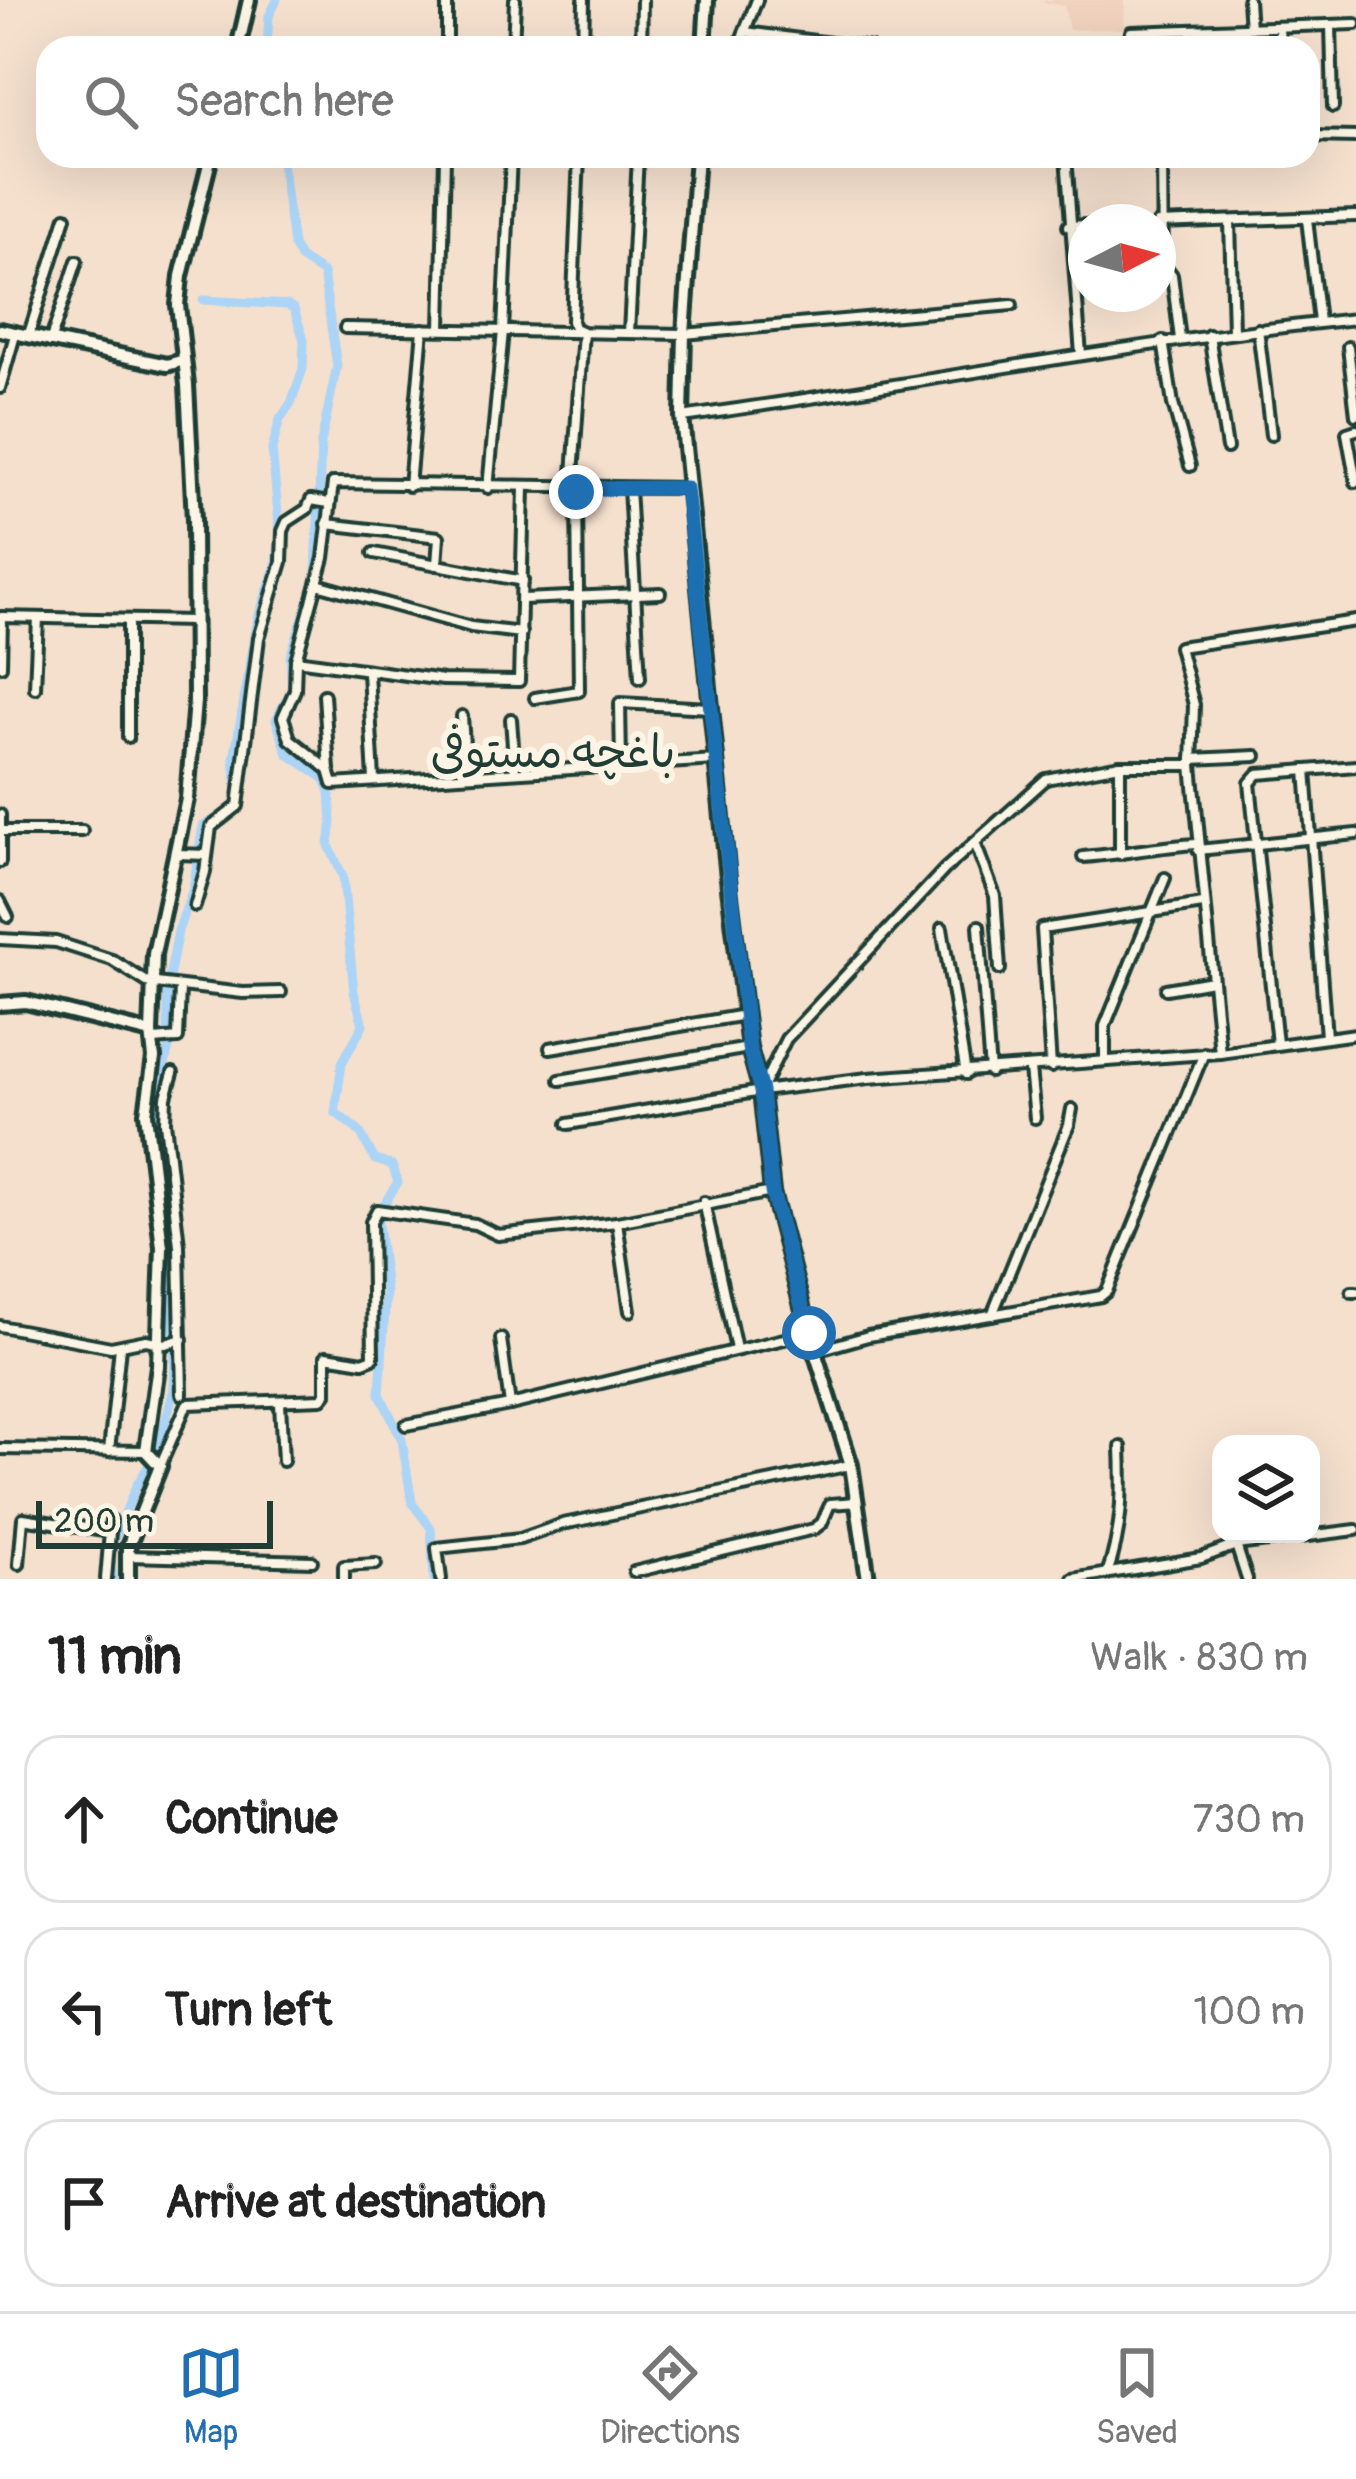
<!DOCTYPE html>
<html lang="en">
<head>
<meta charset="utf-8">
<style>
  :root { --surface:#fff; --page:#f2f2f2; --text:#222; --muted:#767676; --line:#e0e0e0; --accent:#1f6fb2 }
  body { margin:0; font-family:Pangolin,"Playpen Sans Arabic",sans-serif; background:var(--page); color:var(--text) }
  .controls { position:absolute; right:36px; bottom:36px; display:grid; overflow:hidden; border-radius:24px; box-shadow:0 12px 48px #0002 }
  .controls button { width:108px; height:108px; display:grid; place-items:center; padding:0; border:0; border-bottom:3px solid var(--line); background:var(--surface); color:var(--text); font:60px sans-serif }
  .compass { position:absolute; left:1068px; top:204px; width:108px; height:108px; border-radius:50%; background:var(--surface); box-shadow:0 12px 48px #0002; rotate:84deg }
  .scale { position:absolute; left:36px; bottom:30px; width:237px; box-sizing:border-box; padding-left:12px; border:6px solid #1f3d34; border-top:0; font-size:33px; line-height:42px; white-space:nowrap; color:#1f3d34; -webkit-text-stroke:9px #fcf5e5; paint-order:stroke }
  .stop { position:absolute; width:36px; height:36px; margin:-27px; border:9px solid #1f6fb2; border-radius:50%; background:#fff }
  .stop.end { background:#1f6fb2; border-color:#fff; box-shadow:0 3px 12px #0008 }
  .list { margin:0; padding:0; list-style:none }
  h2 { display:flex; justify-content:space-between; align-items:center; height:156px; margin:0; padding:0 48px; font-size:51px }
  h2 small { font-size:39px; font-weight:400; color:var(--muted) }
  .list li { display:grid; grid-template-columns:78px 1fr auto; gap:36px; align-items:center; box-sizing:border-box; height:168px; margin:0 24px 24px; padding:0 24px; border:3px solid var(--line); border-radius:36px }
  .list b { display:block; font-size:45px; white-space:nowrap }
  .list em { font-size:39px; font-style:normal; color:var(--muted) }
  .icon { flex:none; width:66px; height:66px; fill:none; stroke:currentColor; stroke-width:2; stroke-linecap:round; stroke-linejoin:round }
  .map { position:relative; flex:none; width:1356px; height:1579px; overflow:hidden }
  .search { position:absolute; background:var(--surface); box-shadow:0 12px 48px #0002; left:36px; right:36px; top:36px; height:132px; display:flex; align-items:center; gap:30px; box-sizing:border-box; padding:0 42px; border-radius:36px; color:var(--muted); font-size:45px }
  .sheet { height:732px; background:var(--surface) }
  nav { display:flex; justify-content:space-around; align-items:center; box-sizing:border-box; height:168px; border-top:3px solid var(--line); background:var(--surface); font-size:33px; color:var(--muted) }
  nav a { display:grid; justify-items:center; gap:6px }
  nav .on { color:var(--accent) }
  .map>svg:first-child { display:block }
  .built { fill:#f0d2be }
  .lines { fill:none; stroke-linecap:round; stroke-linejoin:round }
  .canal { stroke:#abd4f6; stroke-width:9 }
  .street-casing { stroke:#1f3d34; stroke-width:16 }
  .secondary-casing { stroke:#1f3d34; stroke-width:20 }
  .street { stroke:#fcf5e5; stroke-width:8 }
  .secondary { stroke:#fcf5e5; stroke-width:10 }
  .route { stroke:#1f6fb2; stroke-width:15 }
  .labels { text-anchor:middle; stroke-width:12; stroke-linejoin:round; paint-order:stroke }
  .neighbourhood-label { font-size:45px; fill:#1f3d34; stroke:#fcf5e5 }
</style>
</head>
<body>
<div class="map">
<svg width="1356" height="1579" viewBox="0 0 1356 1579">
  <rect width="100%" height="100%" fill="#f5e0ce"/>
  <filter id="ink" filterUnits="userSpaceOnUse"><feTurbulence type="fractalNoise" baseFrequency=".00833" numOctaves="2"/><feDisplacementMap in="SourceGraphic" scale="24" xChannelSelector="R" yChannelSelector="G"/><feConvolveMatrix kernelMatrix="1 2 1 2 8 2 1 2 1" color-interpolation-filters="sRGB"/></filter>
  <g filter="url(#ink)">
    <polygon class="built" points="1044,0 1125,0 1124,29 1069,30 1064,6 1044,3"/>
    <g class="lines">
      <g class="canal">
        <polyline points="267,48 269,16 277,0"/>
        <polyline points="281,156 293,245 300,258 323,273 337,366 321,443 316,574"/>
        <polyline points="203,300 288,305 294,309 304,340 303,369 291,403 280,419 272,449 280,536 277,562 258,618 234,759 238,796"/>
        <polyline points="310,596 290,657 292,688 276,720 288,754 325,779 330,792 332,822 329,845 343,877 354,992 363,1025 342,1063 335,1112 360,1132 375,1160 392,1165 398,1182 379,1212 378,1224 386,1292 380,1394 402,1440 412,1503 431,1528 434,1579"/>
        <polyline points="113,1579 110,1549 136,1486 158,1450 174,1389 175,1348 168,1298 172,1239 157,1098 169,1047 167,989 178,931 193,889 203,826 224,814"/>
      </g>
      <defs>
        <g id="street">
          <polyline points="1248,0 1250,28"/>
          <polyline points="1331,25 1333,107"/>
          <polyline points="1279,27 1280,48"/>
          <polyline points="745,32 871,48"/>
          <polyline points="447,48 447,0"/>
          <polyline points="513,48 515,0"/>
          <polyline points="583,48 584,0"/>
          <polyline points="641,48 642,0"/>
          <polyline points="738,48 757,0"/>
          <polyline points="1128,48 1131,32 1356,24"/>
          <polyline points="1308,136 1356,137"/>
          <polyline points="1066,156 1081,355"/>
          <polyline points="1162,156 1163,263 1172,275 1180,339"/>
          <polyline points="1307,219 1319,322"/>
          <polyline points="1230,222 1233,331"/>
          <polyline points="1158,223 1356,216"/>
          <polyline points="1068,226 1086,225"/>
          <polyline points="345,328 684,334 1012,305"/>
          <polyline points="441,329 445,156"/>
          <polyline points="1258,329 1271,435"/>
          <polyline points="629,333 638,156"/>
          <polyline points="1209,335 1227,448"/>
          <polyline points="28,337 66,217"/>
          <polyline points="1163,341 1173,404 1190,466"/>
          <polyline points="50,342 77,261"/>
          <polyline points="1348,347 1356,415"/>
          <polyline points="0,388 15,335"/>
          <path d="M 682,417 C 907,386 1130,342 1356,319"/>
          <polyline points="1356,430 1347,433 1356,482"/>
          <polyline points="409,486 423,329"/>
          <polyline points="488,488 503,331 511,156"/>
          <polyline points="629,488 640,678"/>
          <polyline points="686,488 333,483 324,558 296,660 295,690 283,717 290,739 329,770 333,784 716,760"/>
          <polyline points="327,524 439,537 437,565"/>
          <polyline points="374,553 523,581"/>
          <polyline points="317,584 471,627 521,633"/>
          <polyline points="523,599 660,593"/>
          <polyline points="0,617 193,621"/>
          <polyline points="128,620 128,737"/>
          <polyline points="296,660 443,680 519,681 524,488"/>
          <polyline points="1,666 2,617"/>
          <polyline points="368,672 374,780"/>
          <polyline points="35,688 38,618"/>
          <polyline points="324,695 329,770"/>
          <polyline points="535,698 579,691 577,496 572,489 583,332 574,328 572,321 579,156"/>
          <polyline points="462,716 466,774"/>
          <polyline points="511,719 515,772"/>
          <polyline points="1192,759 1256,756"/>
          <polyline points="621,765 620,703 710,708"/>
          <polyline points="1120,765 1120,854"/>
          <polyline points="1306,770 1326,1037"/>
          <polyline points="0,815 0,862"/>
          <polyline points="2,831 82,831"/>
          <polyline points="975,843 995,896 1000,969"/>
          <polyline points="1198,850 1356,834"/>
          <polyline points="177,854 207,855"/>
          <path d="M 1083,857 C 1123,854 1158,846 1198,844"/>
          <polyline points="0,901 8,917"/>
          <polyline points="195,906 205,872 211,827 238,806 259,638 282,562 283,531 287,522 307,509 311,500 329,503"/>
          <polyline points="979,926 990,1072"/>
          <polyline points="942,928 966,1074"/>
          <polyline points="0,939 56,942 112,960 147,982 243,993 281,992"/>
          <polyline points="1166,989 1212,981"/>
          <polyline points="154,1040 178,1038 180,987"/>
          <polyline points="1277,1044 1250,783 1258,774 1356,766"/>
          <polyline points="550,1048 745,1015"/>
          <polyline points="1220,1053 1192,765 1194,705 1179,647 1356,621"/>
          <polyline points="1105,1061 1105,1026 1165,878"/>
          <polyline points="1051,1067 1042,929 1203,904"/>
          <polyline points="1030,1069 1035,1118"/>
          <polyline points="173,1073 166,1097 165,1122 179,1245 182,1394"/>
          <polyline points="560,1080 749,1048"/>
          <polyline points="761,1090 786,1039 945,869 1046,779 1120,765 1192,765"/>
          <polyline points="568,1124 761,1091 868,1078 1220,1053 1356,1034"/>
          <polyline points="704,1202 736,1349"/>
          <polyline points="617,1222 630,1311"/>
          <polyline points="1352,1292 1356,1292"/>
          <polyline points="992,1315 1069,1125 1072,1109"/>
          <polyline points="0,1326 111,1347 146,1340 166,1344 182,1339"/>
          <polyline points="501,1339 510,1405"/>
          <polyline points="815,1351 868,1336 1101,1296 1107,1291 1204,1053"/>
          <polyline points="280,1403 283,1461"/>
          <polyline points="406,1425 510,1405 809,1333"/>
          <polyline points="0,1449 146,1451"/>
          <polyline points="109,1451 120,1347"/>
          <polyline points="160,1466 187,1404 322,1399 326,1394 326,1356 363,1362 373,1358 371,1222 377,1210 475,1224 498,1235 617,1222 772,1192"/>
          <polyline points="1236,1545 1247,1579"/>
          <polyline points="128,1556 312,1561"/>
          <polyline points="19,1564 23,1518 110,1532"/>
          <polyline points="634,1572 814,1529 822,1523 830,1504 857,1502"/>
          <path d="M 1107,1574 C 1122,1532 1123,1492 1121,1447"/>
          <polyline points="106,1579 111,1520"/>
          <polyline points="344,1579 344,1566 376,1564"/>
          <polyline points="441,1579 437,1548 520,1539 563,1524 851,1465"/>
          <polyline points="1073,1579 1201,1558 1236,1545 1356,1530"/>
        </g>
        <g id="secondary">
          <polyline points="238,48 249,0"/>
          <polyline points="704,48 707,0"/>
          <polyline points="697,156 684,334 682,417 729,888 749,1048 761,1091 772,1192 809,1333 851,1465 868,1579"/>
          <polyline points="0,330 167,365 184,360"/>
          <polyline points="0,1004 26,1002 151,1033"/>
          <polyline points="128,1579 128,1547 160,1466 146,1451 158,1366 162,1247 146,1113 154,1058 151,1033 154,954 187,799 195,701 194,520 187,385 178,305 181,276 211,156"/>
        </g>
      </defs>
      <use href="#street" class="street-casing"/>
      <use href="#secondary" class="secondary-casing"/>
      <use href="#street" class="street"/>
      <use href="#secondary" class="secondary"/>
    </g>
  </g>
  <g class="lines" filter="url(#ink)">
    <polyline class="route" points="576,492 572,489 686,488 749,1048 761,1091 772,1192 809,1333"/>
  </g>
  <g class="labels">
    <g class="neighbourhood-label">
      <text x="553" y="767">باغچه مستوفی</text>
    </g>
  </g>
</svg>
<div class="controls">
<button><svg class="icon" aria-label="layers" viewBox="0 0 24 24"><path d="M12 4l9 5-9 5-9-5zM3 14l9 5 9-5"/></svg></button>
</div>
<svg class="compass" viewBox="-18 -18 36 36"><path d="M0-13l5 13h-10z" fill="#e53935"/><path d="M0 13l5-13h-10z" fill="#767676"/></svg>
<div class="scale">200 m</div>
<div class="stop" style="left:809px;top:1333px"></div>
<div class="stop end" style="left:576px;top:492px"></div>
<div class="search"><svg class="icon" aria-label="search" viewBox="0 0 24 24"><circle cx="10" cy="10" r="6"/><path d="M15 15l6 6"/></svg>Search here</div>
</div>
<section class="sheet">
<h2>11 min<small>Walk · 830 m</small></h2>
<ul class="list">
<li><svg class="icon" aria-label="ahead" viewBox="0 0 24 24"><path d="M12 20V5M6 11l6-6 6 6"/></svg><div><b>Continue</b></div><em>730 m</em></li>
<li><svg class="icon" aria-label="left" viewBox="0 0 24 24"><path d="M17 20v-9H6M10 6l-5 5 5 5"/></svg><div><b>Turn left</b></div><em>100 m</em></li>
<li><svg class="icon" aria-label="arrive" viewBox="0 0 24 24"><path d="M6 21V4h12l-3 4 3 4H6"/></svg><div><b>Arrive at destination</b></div></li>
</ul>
</section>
<nav>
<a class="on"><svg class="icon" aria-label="map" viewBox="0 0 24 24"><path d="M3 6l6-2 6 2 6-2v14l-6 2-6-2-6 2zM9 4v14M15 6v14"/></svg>Map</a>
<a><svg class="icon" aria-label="directions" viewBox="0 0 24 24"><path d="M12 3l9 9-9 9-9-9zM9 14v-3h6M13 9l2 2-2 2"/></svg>Directions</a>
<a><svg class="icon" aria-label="saved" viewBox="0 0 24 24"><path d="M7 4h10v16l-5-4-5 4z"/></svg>Saved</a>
</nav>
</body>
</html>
